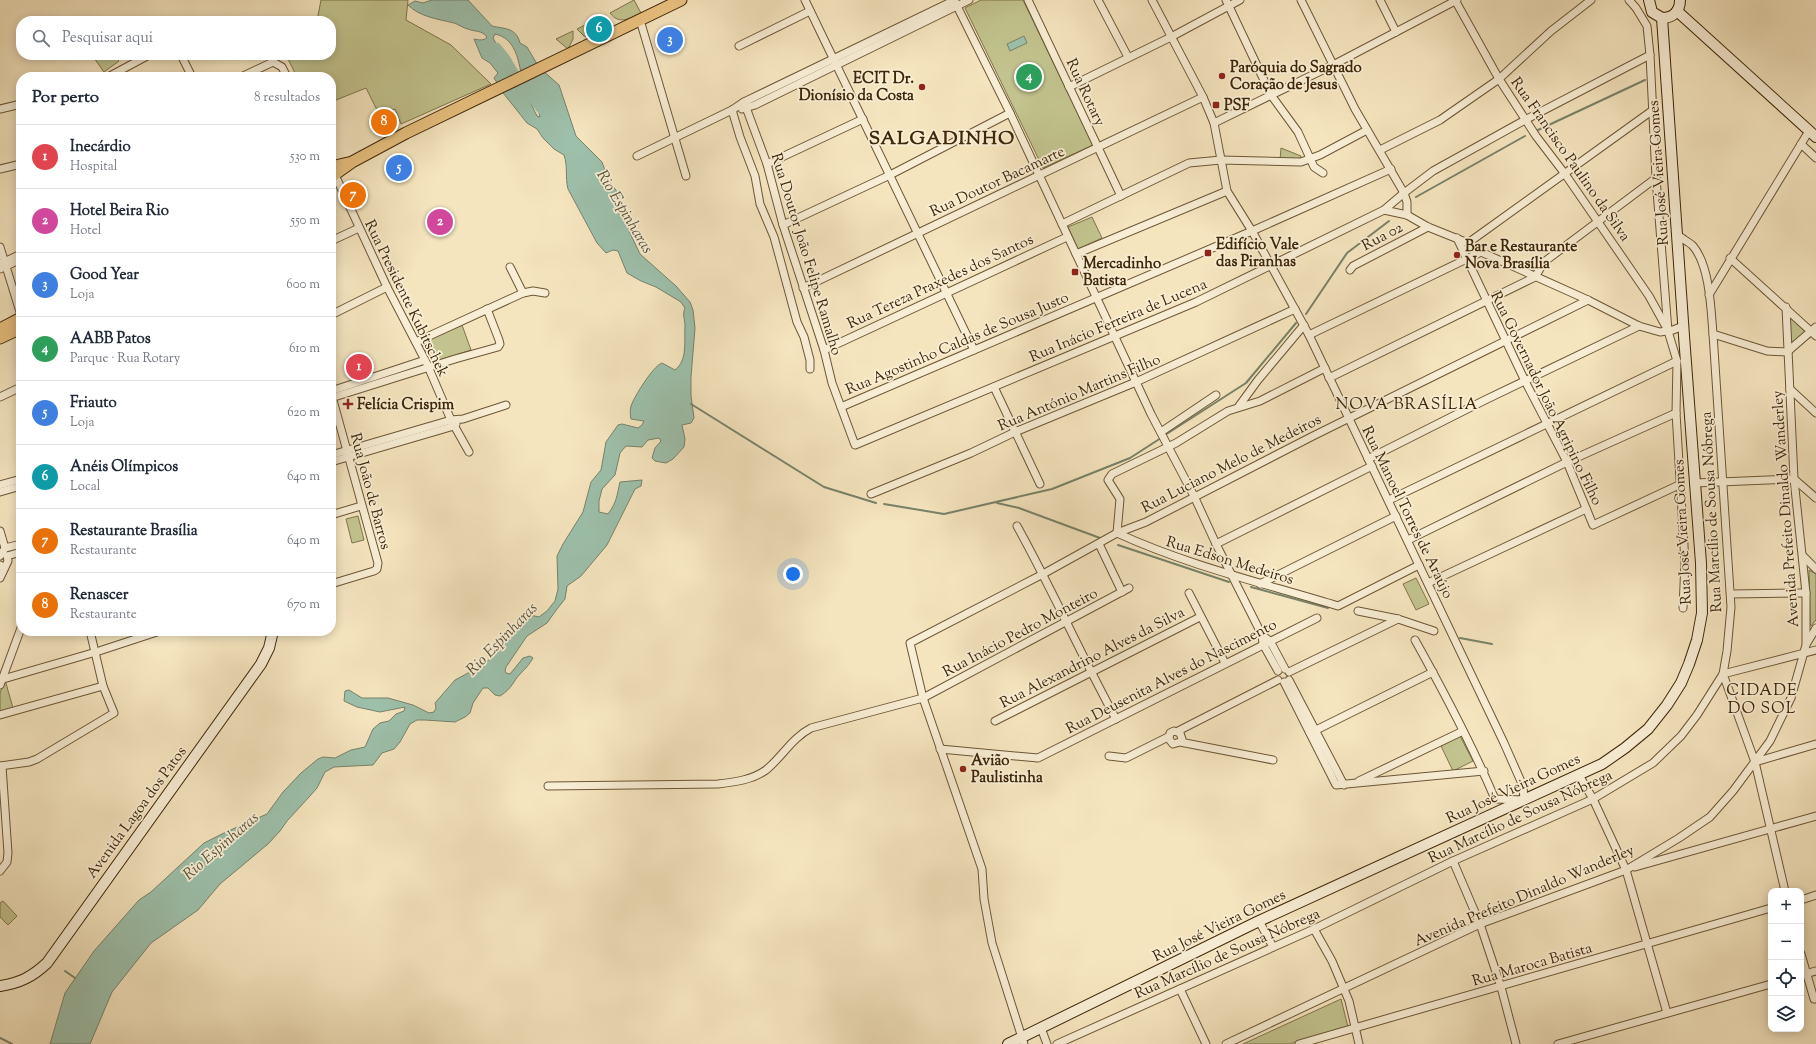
<!DOCTYPE html>
<html lang="pt">
<head>
<meta charset="utf-8">
<style>
  :root { --surface:#fff; --page:#f2f2f3; --text:#1f2937; --muted:#747a83; --line:#e0e1e3; --accent:#111827 }
  body { margin:0; font-family:"Sorts Mill Goudy",serif; background:var(--page); color:var(--text) }
  .controls { position:absolute; right:12px; bottom:12px; display:grid; overflow:hidden; border-radius:8px; box-shadow:0 2px 10px #0003 }
  .controls button { width:36px; height:36px; display:grid; place-items:center; padding:0; border:0; border-bottom:1px solid var(--line); background:var(--surface); color:var(--text); font:20px sans-serif }
  .you { position:absolute; left:793px; top:574px; width:14px; height:14px; margin:-10px; border:3px solid #fff; border-radius:50%; background:#1a73e8; box-shadow:0 0 0 6px #1a73e833 }
  .badge { display:grid; place-items:center; width:26px; height:26px; border-radius:50%; background:var(--accent); color:#fff; font-size:13px; font-weight:700 }
  .pin { position:absolute; translate:-50% -50%; border:2px solid #fff; box-shadow:0 1px 4px #0006 }
  .list { margin:0; padding:0; list-style:none }
  h2 { display:flex; justify-content:space-between; align-items:center; height:52px; margin:0; padding:0 16px; font-size:17px }
  h2 small { font-size:13px; font-weight:400; color:var(--muted) }
  .list li { display:grid; grid-template-columns:26px 1fr auto; gap:12px; align-items:center; box-sizing:border-box; height:64px; padding:0 16px; border-top:1px solid var(--line) }
  .list b { display:block; font-size:15px; white-space:nowrap }
  .list p { margin:0; font-size:13px; white-space:nowrap; color:var(--muted) }
  .list em { font-size:13px; font-style:normal; color:var(--muted) }
  .icon { flex:none; width:22px; height:22px; fill:none; stroke:currentColor; stroke-width:2; stroke-linecap:round; stroke-linejoin:round }
  .map { position:relative; flex:none; width:1816px; height:1044px; overflow:hidden }
  .search { position:absolute; background:var(--surface); box-shadow:0 2px 10px #0003; left:16px; top:16px; width:320px; height:44px; display:flex; align-items:center; gap:10px; box-sizing:border-box; padding:0 14px; border-radius:16px; color:var(--muted); font-size:15px }
  .panel { position:absolute; background:var(--surface); box-shadow:0 2px 10px #0003; left:16px; top:72px; width:320px; height:564px; border-radius:16px }
  .map>svg:first-child { display:block }
  .green { fill:#c2c38e; stroke:#80744b }
  .water { fill:#9dc0ab; stroke:#77826a }
  .lines { fill:none; stroke-linecap:round; stroke-linejoin:round }
  .stream { stroke:#77826a; stroke-width:2 }
  .river { stroke:#9dc0ab; stroke-width:11 }
  .street-casing { stroke:#6c5636; stroke-width:9 }
  .secondary-casing { stroke:#3e2608; stroke-width:12 }
  .primary-casing { stroke:#3e2608; stroke-width:13 }
  .street { stroke:#f8eed5; stroke-width:7 }
  .secondary { stroke:#f8eed5; stroke-width:10 }
  .primary { stroke:#eac280; stroke-width:11 }
  .poi-dot { fill:#8f2418; stroke:#f8eed5; stroke-width:1.5 }
  .labels { text-anchor:middle; stroke-width:3.5; stroke-linejoin:round; paint-order:stroke }
  .poi-label { font-size:15px; font-weight:bold; fill:#3e2608; stroke:#f8eed5; text-anchor:start }
  .street-label { font-size:15px; fill:#3e2608; stroke:#f8eed5 }
  .water-label { font-size:16px; font-style:italic; fill:#5a5439; stroke:#f8eed5 }
  .neighbourhood-label { font-size:16px; letter-spacing:1px; fill:#3e2608; stroke:#f8eed5 }
  .district-label { font-size:19px; font-weight:bold; letter-spacing:1px; fill:#3e2608; stroke:#f8eed5 }
</style>
</head>
<body>
<div class="map">
<svg width="1816" height="1044" viewBox="0 0 1816 1044">
  <rect width="100%" height="100%" fill="#f5e5bf"/>
  <filter id="stains"><feTurbulence type="fractalNoise" baseFrequency=".005" numOctaves="4"/><feColorMatrix values="0 0 0 0 .2 0 0 0 0 .09 0 0 0 0 .02 0 0 0 .5 -.17"/></filter>
  <radialGradient id="worn" r=".72"><stop offset=".6" stop-color="#630" stop-opacity="0"/><stop offset="1" stop-color="#630" stop-opacity=".3"/></radialGradient>
  <g class="green">
    <polygon points="321,0 408,0 406,20 451,45 491,84 401,124 395,109 379,114 366,88 331,102 331,77 297,77 286,55 331,55 331,21 317,21"/>
    <path d="M 634,0 L 641,13 C 629,19 619,25 610,13 Z"/>
    <polygon points="981,0 1023,0 1093,145 1043,168 965,8"/>
    <path d="M 605,15 C 607,29 599,40 584,36 L 577,29 Z"/>
    <polygon points="573,31 573,39 568,49 556,39"/>
    <polygon points="98,55 114,55 119,61 104,72 94,58"/>
    <polygon points="1281,148 1301,156 1299,160 1280,160"/>
    <polygon points="1092,217 1102,238 1078,249 1068,227"/>
    <polygon points="1790,317 1806,332 1791,344 1790,344"/>
    <polygon points="462,325 471,350 430,363 421,342"/>
    <polygon points="358,516 364,540 352,543 346,519"/>
    <polygon points="1809,570 1816,574 1816,620 1811,626 1810,623"/>
    <polygon points="1416,578 1429,604 1416,610 1403,584"/>
    <polygon points="5,680 13,708 2,712 0,711 0,693"/>
    <polygon points="1460,736 1473,761 1453,771 1441,746"/>
    <polygon points="3,901 17,916 8,925 0,917 0,903"/>
    <polygon points="1341,999 1348,1027 1290,1044 1243,1044"/>
  </g>
  <g class="water">
    <path d="M 432,0 L 468,0 L 492,26 C 504,29 516,27 520,43 L 527,47 L 540,69 L 521,73 C 518,57 514,38 495,34 L 493,38 L 514,77 L 498,84 L 494,78 L 498,73 L 490,63 L 482,58 L 474,39 C 479,40 484,41 487,37 C 482,30 475,32 468,29 C 463,28 458,24 454,23 C 438,19 420,17 408,5 L 415,1 L 423,3 Z"/>
    <polygon points="1024,36 1027,43 1010,51 1007,44"/>
    <path d="M 541,69 L 559,85 L 576,136 L 602,162 L 609,181 L 618,193 L 624,205 L 630,233 L 640,254 L 676,286 L 690,302 L 693,310 L 695,328 L 691,377 L 691,396 L 694,418 L 691,423 L 682,425 L 685,439 L 684,447 L 673,459 L 666,463 L 655,461 L 652,458 L 655,448 L 661,441 L 659,438 L 648,440 L 642,447 L 626,446 L 620,453 L 615,475 L 602,489 L 599,501 L 599,512 L 608,514 C 617,502 617,495 620,482 L 642,480 L 641,486 L 635,489 L 607,545 L 581,576 L 567,586 L 565,599 L 557,609 L 547,623 L 527,636 L 506,667 L 505,671 L 506,673 L 510,674 L 523,658 L 530,656 L 533,658 C 529,665 526,668 521,673 C 512,682 513,688 500,696 L 495,695 L 488,688 L 483,688 L 473,703 L 470,713 L 465,717 L 455,722 L 425,720 L 417,720 L 410,724 L 400,742 L 394,749 L 382,753 L 373,765 L 334,767 L 325,772 L 317,788 L 310,796 L 287,821 L 280,831 L 268,844 L 220,884 L 198,910 L 151,943 L 112,992 L 90,1044 L 50,1044 L 65,993 L 94,951 L 139,900 L 151,892 L 204,843 L 226,832 L 267,814 L 283,792 L 301,773 L 318,759 L 323,757 L 335,758 L 351,750 L 365,747 L 373,729 L 380,723 L 389,721 L 396,714 L 404,711 L 405,707 L 380,712 L 357,707 L 344,701 L 345,691 L 349,690 L 362,698 L 388,698 L 413,705 L 429,713 L 434,712 L 436,708 L 435,703 L 455,680 L 485,664 L 506,640 L 512,629 L 530,615 L 539,617 L 547,611 L 555,601 L 558,589 L 557,556 L 563,544 L 583,512 L 591,482 L 601,470 L 606,442 L 618,425 L 622,424 L 638,428 L 642,425 L 644,421 L 631,419 C 630,415 630,410 631,406 C 634,397 653,366 662,363 L 675,370 C 688,360 684,341 685,326 C 685,319 682,315 685,308 L 681,302 L 656,287 L 641,281 L 627,273 L 618,251 L 613,250 L 606,253 L 597,243 L 568,189 C 565,178 568,166 564,155 L 554,149 L 543,138 L 537,129 L 527,123 L 500,89 L 517,81 L 524,90 L 537,116 L 540,117 L 538,109 L 522,79 Z"/>
  </g>
  <g class="lines">
    <g class="stream">
      <polyline points="1538,130 1645,80"/>
      <polyline points="1416,197 1525,136"/>
      <polyline points="1306,314 1347,253 1389,221"/>
      <polyline points="691,404 824,487 876,503"/>
      <polyline points="1165,435 1246,383 1296,323"/>
      <polyline points="997,503 1019,508 1100,538"/>
      <polyline points="884,504 944,514 1052,489 1130,458 1161,438"/>
      <polyline points="1118,545 1229,582"/>
      <polyline points="1251,587 1328,608"/>
      <polyline points="1460,638 1492,644"/>
      <polyline points="65,971 75,978"/>
      <polyline points="0,1038 12,1044"/>
    </g>
    <polyline class="river" points="496,48 505,59 513,73 542,109"/>
    <defs>
      <g id="street">
        <polyline points="805,0 974,350"/>
        <polyline points="954,0 1010,113 1151,414 1194,496 1216,544 1262,635 1263,644 1278,671"/>
        <polyline points="1028,0 1121,196"/>
        <polyline points="1098,0 1128,57"/>
        <path d="M 1152,0 L 1203,97 L 1214,123 L 1227,191 L 1252,231 L 1309,335 L 1504,743 L 1523,786 L 1524,800 L 1495,799 C 1472,745 1444,692 1415,640"/>
        <polyline points="1226,0 1271,95 1298,132 1314,167 1323,173"/>
        <polyline points="1301,0 1355,109 1404,193 1407,202 1407,215"/>
        <polyline points="1380,0 1396,32"/>
        <polyline points="1455,0 1499,79 1536,136 1565,174 1649,296 1665,325"/>
        <polyline points="1629,0 1636,8 1647,26 1650,55 1656,178 1668,331 1677,361 1676,413 1685,562 1683,608"/>
        <polyline points="640,20 686,176"/>
        <polyline points="739,46 810,11"/>
        <polyline points="181,55 192,77"/>
        <polyline points="108,77 149,55"/>
        <polyline points="241,77 273,62 282,67 287,77"/>
        <polyline points="1069,87 1171,37 1240,0"/>
        <polyline points="744,102 767,164 783,225 824,350 832,383 855,445 1196,302 1384,210 1404,193 1433,171 1525,120 1650,55"/>
        <polyline points="0,109 21,104"/>
        <polyline points="742,109 755,105 969,0"/>
        <polyline points="732,110 740,137 755,176 760,204 774,237 797,322 804,337 810,360 810,369"/>
        <polyline points="1214,123 1333,65 1457,0"/>
        <polyline points="1801,144 1816,158"/>
        <polyline points="1380,150 1440,120 1499,79 1551,31 1591,0"/>
        <polyline points="637,156 732,110 744,102 955,0"/>
        <polyline points="767,164 863,119"/>
        <polyline points="0,169 21,164"/>
        <polyline points="335,175 387,287 427,364 451,420 469,452"/>
        <polyline points="1384,210 1407,215 1428,227 1468,243 1481,252 1588,300 1639,326 1660,332 1673,330 1683,326"/>
        <polyline points="1062,224 1189,163 1221,160 1301,162 1320,155 1367,130"/>
        <polyline points="783,225 890,175 1010,113"/>
        <polyline points="1457,238 1525,381 1567,462 1593,525 1681,484"/>
        <polyline points="331,241 359,228"/>
        <polyline points="1468,243 1653,110"/>
        <polyline points="0,247 21,315"/>
        <polyline points="1076,254 1227,191"/>
        <polyline points="1730,258 1816,336"/>
        <polyline points="0,264 21,254"/>
        <polyline points="510,267 523,293"/>
        <polyline points="0,269 21,259"/>
        <polyline points="1350,270 1353,266 1428,227"/>
        <polyline points="803,288 1203,97"/>
        <polyline points="1709,295 1809,131"/>
        <polyline points="331,315 387,287"/>
        <polyline points="1713,334 1767,351 1787,352 1816,327"/>
        <polyline points="1309,335 1481,252"/>
        <polyline points="416,342 523,293 533,291 545,293"/>
        <polyline points="824,350 1067,237"/>
        <path d="M 1325,368 L 1260,401 L 1228,411 L 1176,443 L 1112,474 L 1108,480 L 1120,499 L 1117,533 C 1189,566 1263,583 1338,606 L 1419,565"/>
        <polyline points="1329,378 1535,277 1544,262 1656,178"/>
        <polyline points="994,387 1040,484"/>
        <polyline points="1790,389 1816,413"/>
        <polyline points="331,391 425,360"/>
        <polyline points="331,393 378,563 377,569 374,571 331,584"/>
        <polyline points="0,397 21,387"/>
        <polyline points="331,398 455,359 498,347 500,344 499,340 487,309"/>
        <polyline points="1239,406 1258,380 1304,325"/>
        <polyline points="841,407 1252,231 1391,169"/>
        <polyline points="1161,432 1216,395"/>
        <polyline points="331,455 451,420 463,419 506,405"/>
        <polyline points="1368,459 1485,400 1639,326"/>
        <polyline points="331,462 454,426 456,424"/>
        <polyline points="1695,483 1794,479 1816,498"/>
        <polyline points="0,485 21,479"/>
        <polyline points="0,492 21,486"/>
        <polyline points="871,494 971,453 1015,432 1136,382 1295,309"/>
        <polyline points="1389,500 1677,361"/>
        <polyline points="331,515 361,506"/>
        <path d="M 1017,526 C 1052,589 1081,655 1116,719"/>
        <polyline points="0,531 5,548"/>
        <polyline points="1408,540 1567,462 1676,413"/>
        <polyline points="1099,544 1122,592"/>
        <polyline points="1216,544 1372,466"/>
        <polyline points="5,548 21,544"/>
        <polyline points="0,556 5,548"/>
        <polyline points="7,556 21,552"/>
        <polyline points="1803,556 1816,569"/>
        <polyline points="0,565 0,566"/>
        <polyline points="0,578 8,561 7,556"/>
        <polyline points="1428,583 1586,509"/>
        <polyline points="1260,584 1396,516"/>
        <polyline points="1189,593 1225,663"/>
        <polyline points="1731,594 1806,593"/>
        <polyline points="1358,611 1398,619 1434,631"/>
        <polyline points="1266,638 1270,641 1285,669"/>
        <polyline points="1807,643 1816,628"/>
        <polyline points="1289,672 1398,619"/>
        <polyline points="0,680 96,652 160,631"/>
        <polyline points="1289,680 1344,785"/>
        <polyline points="1284,682 1336,785 1484,771"/>
        <polyline points="0,685 21,628"/>
        <polyline points="0,715 103,686"/>
        <polyline points="995,721 1200,617"/>
        <polyline points="1178,731 1278,680"/>
        <polyline points="1310,733 1433,672"/>
        <polyline points="1180,742 1182,739 1180,733 1174,731 1170,733 1169,739 1173,744 1180,742 1273,760"/>
        <polyline points="940,749 1038,758 1317,618"/>
        <polyline points="1109,756 1126,758 1168,737"/>
        <polyline points="1755,762 1816,744"/>
        <polyline points="0,766 29,762 37,759 114,713 103,686 90,631"/>
        <polyline points="1579,775 1593,799 1626,870 1667,1013"/>
        <polyline points="1359,781 1463,731"/>
        <path d="M 548,786 L 718,784 C 735,782 752,780 766,770 C 782,757 792,738 811,728 L 923,698 L 1129,588"/>
        <polyline points="1453,861 1480,924 1501,987 1516,1044"/>
        <polyline points="1635,867 1816,816"/>
        <polyline points="0,871 7,862 8,853 2,766"/>
        <polyline points="1785,891 1755,762 1723,674 1816,650"/>
        <polyline points="1801,900 1816,895"/>
        <polyline points="1259,921 1273,947"/>
        <polyline points="1314,929 1332,961 1349,1001 1359,1044"/>
        <polyline points="1801,954 1814,999 1816,999"/>
        <polyline points="1801,975 1816,971"/>
        <polyline points="1180,989 1206,1044"/>
        <polyline points="1041,1028 1047,1044"/>
        <polyline points="1024,1044 992,943 984,899 982,869 923,698 910,643 1043,574 1117,533 1146,522 1313,436 1588,300"/>
        <path d="M 1057,1044 L 1314,929 L 1453,861 L 1593,799 L 1653,763 L 1681,736 L 1697,715 L 1723,674 L 1727,651 L 1731,607 L 1713,334 C 1711,310 1710,266 1693,246 C 1689,242 1682,239 1678,235"/>
        <polyline points="1226,1044 1480,924 1626,870 1679,838 1710,817 1733,791 1770,741 1791,698 1806,645 1806,593 1794,479 1786,307"/>
        <polyline points="1299,1044 1771,908"/>
        <polyline points="1558,1044 1771,984"/>
      </g>
      <g id="secondary">
        <path d="M 1649,0 L 1652,12 L 1662,18 C 1673,18 1680,11 1680,0"/>
        <polyline points="1677,11 1816,137"/>
        <path d="M 0,986 C 20,983 32,977 47,963 L 261,664 L 269,648 L 273,631"/>
        <polyline points="1008,1044 1259,921 1602,764 1625,748 1648,729 1667,705 1681,683 1689,664 1697,640 1702,613 1701,563 1684,336 1662,18"/>
      </g>
      <g id="primary">
        <polyline points="331,167 348,163"/>
        <polyline points="331,177 352,162 406,133 681,0"/>
        <polyline points="0,329 21,318"/>
        <polyline points="0,338 21,328"/>
      </g>
    </defs>
    <use href="#street" class="street-casing"/>
    <use href="#secondary" class="secondary-casing"/>
    <use href="#primary" class="primary-casing"/>
    <use href="#street" class="street"/>
    <use href="#secondary" class="secondary"/>
    <use href="#primary" class="primary"/>
  </g>
  <g class="poi-dot">
    <circle cx="1222" cy="76" r="4"/>
    <circle cx="922" cy="87" r="4"/>
    <rect x="1212" y="101" width="8" height="8" rx="2"/>
    <rect x="1204" y="249" width="8" height="8" rx="2"/>
    <circle cx="1457" cy="255" r="4"/>
    <rect x="1071" y="268" width="8" height="8" rx="2"/>
    <path d="M346 398h4v4h4v4h-4v4h-4v-4h-4v-4h4z"/>
    <circle cx="963" cy="769" r="4"/>
  </g>
  <g class="labels">
    <g class="poi-label">
      <text x="1230" y="72">Paróquia do Sagrado<tspan x="1230" dy="17">Coração de Jesus</tspan></text>
      <text x="914" y="83" text-anchor="end">ECIT Dr.<tspan x="914" dy="17">Dionísio da Costa</tspan></text>
      <text x="1224" y="110">PSF</text>
      <text x="1216" y="249">Edifício Vale<tspan x="1216" dy="17">das Piranhas</tspan></text>
      <text x="1465" y="251">Bar e Restaurante<tspan x="1465" dy="17">Nova Brasília</tspan></text>
      <text x="1083" y="268">Mercadinho<tspan x="1083" dy="17">Batista</tspan></text>
      <text x="357" y="409">Felícia Crispim</text>
      <text x="971" y="765">Avião<tspan x="971" dy="17">Paulistinha</tspan></text>
    </g>
    <g class="street-label">
      <text transform="translate(1086 92) rotate(65)" y="5">Rua Rotary</text>
      <text transform="translate(1571 159) rotate(55)" y="5">Rua Francisco Paulino da Silva</text>
      <text transform="translate(1658 173) rotate(-94)" y="5">Rua José Vieira Gomes</text>
      <text transform="translate(997 181) rotate(-25)" y="5">Rua Doutor Bacamarte</text>
      <text transform="translate(1382 236) rotate(-28)" y="5">Rua 02</text>
      <text transform="translate(807 254) rotate(73)" y="5">Rua Doutor João Felipe Ramalho</text>
      <text transform="translate(940 281) rotate(-25)" y="5">Rua Tereza Praxedes dos Santos</text>
      <text transform="translate(407 298) rotate(64)" y="5">Rua Presidente Kubitschek</text>
      <text transform="translate(1118 320) rotate(-23)" y="5">Rua Inácio Ferreira de Lucena</text>
      <text transform="translate(957 343) rotate(-23)" y="5">Rua Agostinho Caldas de Sousa Justo</text>
      <text transform="translate(1079 392) rotate(-23)" y="5">Rua António Martins Filho</text>
      <text transform="translate(1547 398) rotate(64)" y="5">Rua Governador João Agripino Filho</text>
      <text transform="translate(1231 463) rotate(-27)" y="5">Rua Luciano Melo de Medeiros</text>
      <text transform="translate(371 491) rotate(75)" y="5">Rua João de Barros</text>
      <text transform="translate(1785 509) rotate(-94)" y="5">Avenida Prefeito Dinaldo Wanderley</text>
      <text transform="translate(1408 512) rotate(64)" y="5">Rua Manoel Torres de Araújo</text>
      <text transform="translate(1711 512) rotate(-93)" y="5">Rua Marcílio de Sousa Nóbrega</text>
      <text transform="translate(1682 532) rotate(-93)" y="5">Rua José Vieira Gomes</text>
      <text transform="translate(1230 560) rotate(17)" y="5">Rua Edson Medeiros</text>
      <text transform="translate(1020 632) rotate(-28)" y="5">Rua Inácio Pedro Monteiro</text>
      <text transform="translate(1092 657) rotate(-27)" y="5">Rua Alexandrino Alves da Silva</text>
      <text transform="translate(1171 676) rotate(-27)" y="5">Rua Deusenita Alves do Nascimento</text>
      <text transform="translate(1513 788) rotate(-25)" y="5">Rua José Vieira Gomes</text>
      <text transform="translate(136 812) rotate(-54)" y="5">Avenida Lagoa dos Patos</text>
      <text transform="translate(1520 816) rotate(-25)" y="5">Rua Marcílio de Sousa Nóbrega</text>
      <text transform="translate(1524 895) rotate(-23)" y="5">Avenida Prefeito Dinaldo Wanderley</text>
      <text transform="translate(1219 925) rotate(-26)" y="5">Rua José Vieira Gomes</text>
      <text transform="translate(1227 953) rotate(-24)" y="5">Rua Marcílio de Sousa Nóbrega</text>
      <text transform="translate(1532 964) rotate(-16)" y="5">Rua Maroca Batista</text>
    </g>
    <g class="water-label">
      <text transform="translate(626 211) rotate(59)" y="6">Rio Espinharas</text>
      <text transform="translate(501 638) rotate(-46)" y="6">Rio Espinharas</text>
      <text transform="translate(220 845) rotate(-41)" y="6">Rio Espinharas</text>
    </g>
    <g class="neighbourhood-label">
      <text x="1407" y="409">NOVA BRASÍLIA</text>
      <text x="1762" y="695">CIDADE<tspan x="1762" dy="18">DO SOL</tspan></text>
    </g>
    <g class="district-label">
      <text x="942" y="144">SALGADINHO</text>
    </g>
  </g>
  <rect width="100%" height="100%" filter="url(#stains)"/>
  <rect width="100%" height="100%" fill="url(#worn)"/>
</svg>
<div class="controls">
<button>+</button>
<button>−</button>
<button><svg class="icon" aria-label="locate" viewBox="0 0 24 24"><circle cx="12" cy="12" r="6"/><path d="M12 2v4M12 18v4M2 12h4M18 12h4"/></svg></button>
<button><svg class="icon" aria-label="layers" viewBox="0 0 24 24"><path d="M12 4l9 5-9 5-9-5zM3 14l9 5 9-5"/></svg></button>
</div>
<div class="you"></div>
<div class="pin badge" style="left:359px;top:367px;background:#e0444e">1</div>
<div class="pin badge" style="left:440px;top:222px;background:#d1479c">2</div>
<div class="pin badge" style="left:670px;top:40px;background:#3f7fe0">3</div>
<div class="pin badge" style="left:1029px;top:77px;background:#2e9e5b">4</div>
<div class="pin badge" style="left:399px;top:168px;background:#3f7fe0">5</div>
<div class="pin badge" style="left:599px;top:29px;background:#0f9aa8">6</div>
<div class="pin badge" style="left:353px;top:195px;background:#e8710a">7</div>
<div class="pin badge" style="left:384px;top:122px;background:#e8710a">8</div>
<div class="search"><svg class="icon" aria-label="search" viewBox="0 0 24 24"><circle cx="10" cy="10" r="6"/><path d="M15 15l6 6"/></svg>Pesquisar aqui</div>
<section class="panel">
<h2>Por perto<small>8 resultados</small></h2>
<ul class="list">
<li><span class="badge" style="background:#e0444e">1</span><div><b>Inecárdio</b><p>Hospital</p></div><em>530 m</em></li>
<li><span class="badge" style="background:#d1479c">2</span><div><b>Hotel Beira Rio</b><p>Hotel</p></div><em>550 m</em></li>
<li><span class="badge" style="background:#3f7fe0">3</span><div><b>Good Year</b><p>Loja</p></div><em>600 m</em></li>
<li><span class="badge" style="background:#2e9e5b">4</span><div><b>AABB Patos</b><p>Parque · Rua Rotary</p></div><em>610 m</em></li>
<li><span class="badge" style="background:#3f7fe0">5</span><div><b>Friauto</b><p>Loja</p></div><em>620 m</em></li>
<li><span class="badge" style="background:#0f9aa8">6</span><div><b>Anéis Olímpicos</b><p>Local</p></div><em>640 m</em></li>
<li><span class="badge" style="background:#e8710a">7</span><div><b>Restaurante Brasília</b><p>Restaurante</p></div><em>640 m</em></li>
<li><span class="badge" style="background:#e8710a">8</span><div><b>Renascer</b><p>Restaurante</p></div><em>670 m</em></li>
</ul>
</section>
</div>
</body>
</html>
